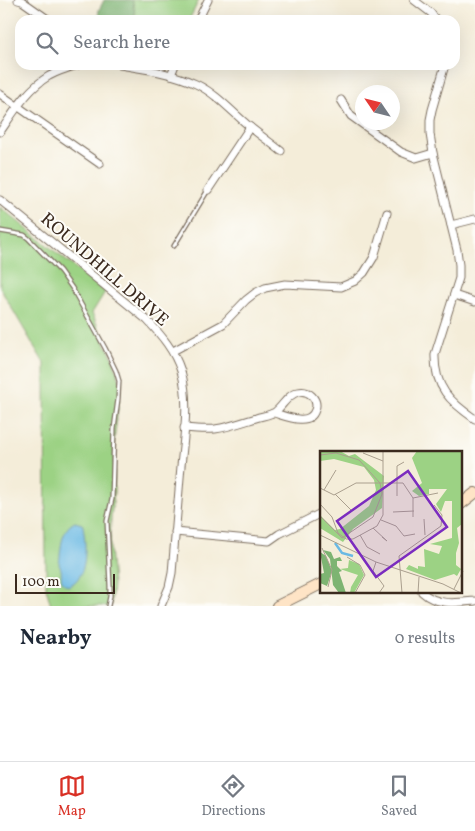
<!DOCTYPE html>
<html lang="en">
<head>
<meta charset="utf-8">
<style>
  :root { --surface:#fff; --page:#f6f6f7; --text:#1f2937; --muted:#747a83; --line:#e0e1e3; --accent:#d93025 }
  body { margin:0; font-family:Vollkorn,serif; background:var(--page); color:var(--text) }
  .compass { position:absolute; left:355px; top:85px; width:45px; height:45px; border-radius:50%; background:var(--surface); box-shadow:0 5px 20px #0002; rotate:305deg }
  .scale { position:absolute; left:15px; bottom:12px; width:100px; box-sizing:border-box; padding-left:5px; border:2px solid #3b2a1e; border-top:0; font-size:14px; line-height:18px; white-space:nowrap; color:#3b2a1e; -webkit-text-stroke:4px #fdfcf7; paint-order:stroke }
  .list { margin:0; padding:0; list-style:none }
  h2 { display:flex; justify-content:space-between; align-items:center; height:65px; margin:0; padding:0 20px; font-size:21px }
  h2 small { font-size:16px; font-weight:400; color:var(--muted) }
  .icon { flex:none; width:28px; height:28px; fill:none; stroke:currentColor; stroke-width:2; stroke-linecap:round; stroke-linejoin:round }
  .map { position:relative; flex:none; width:475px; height:606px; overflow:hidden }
  .search { position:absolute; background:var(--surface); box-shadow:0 5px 20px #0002; left:15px; right:15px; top:15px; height:55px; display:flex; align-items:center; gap:12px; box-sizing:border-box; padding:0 18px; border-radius:15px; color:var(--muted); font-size:19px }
  .sheet { height:155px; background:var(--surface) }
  nav { display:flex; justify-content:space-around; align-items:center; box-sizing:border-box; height:70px; border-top:1px solid var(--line); background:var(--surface); font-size:14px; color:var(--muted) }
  nav a { display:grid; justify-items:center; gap:2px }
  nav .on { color:var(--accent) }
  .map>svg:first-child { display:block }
  .green { fill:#9cd284; stroke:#6c7e51 }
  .forest { fill:#7db472; stroke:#5c6f48 }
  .water { fill:#6ab9e4; stroke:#527281 }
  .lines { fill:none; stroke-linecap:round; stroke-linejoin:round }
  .lane-casing { stroke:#7c6e5f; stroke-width:5.5 }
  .street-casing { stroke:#7c6e5f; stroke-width:9 }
  .secondary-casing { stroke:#7c6e5f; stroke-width:12 }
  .lane { stroke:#fff; stroke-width:3 }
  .street { stroke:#fff; stroke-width:7 }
  .secondary { stroke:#fee4c6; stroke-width:10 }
  .labels { text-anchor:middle; stroke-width:4; stroke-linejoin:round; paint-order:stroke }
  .street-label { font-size:18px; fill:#3b2a1e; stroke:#fdfcf7 }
  .inset-river { fill:none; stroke:#6ab9e4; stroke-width:2.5 }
  .inset-road { fill:none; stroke:#aa9f8e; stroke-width:1 }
  .view { fill:#7b2cbf; fill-opacity:0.15; stroke:#7b2cbf; stroke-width:2.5 }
  .inset-edge { fill:none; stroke:#3b2a1e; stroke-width:2.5 }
</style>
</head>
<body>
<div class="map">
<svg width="475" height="606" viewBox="0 0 475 606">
  <rect width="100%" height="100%" fill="#fdfcf7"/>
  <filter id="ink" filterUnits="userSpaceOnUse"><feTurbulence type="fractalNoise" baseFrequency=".02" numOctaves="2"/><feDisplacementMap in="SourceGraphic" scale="10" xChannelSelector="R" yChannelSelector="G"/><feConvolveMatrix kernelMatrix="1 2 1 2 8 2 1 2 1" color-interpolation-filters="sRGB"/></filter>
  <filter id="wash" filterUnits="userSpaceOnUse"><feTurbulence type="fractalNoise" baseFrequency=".0096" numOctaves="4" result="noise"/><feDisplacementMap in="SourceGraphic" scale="20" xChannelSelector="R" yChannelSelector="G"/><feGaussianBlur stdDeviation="1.12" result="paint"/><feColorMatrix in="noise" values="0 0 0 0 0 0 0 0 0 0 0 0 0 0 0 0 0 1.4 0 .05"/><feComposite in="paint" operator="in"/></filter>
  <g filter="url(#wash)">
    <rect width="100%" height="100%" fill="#f4edd9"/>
    <g class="green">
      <polygon points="132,0 199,0 189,20 136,20 133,3"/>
      <polygon points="0,207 105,292 92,313 105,343 112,356 121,384 114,441 114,493 111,517 110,548 113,584 111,606 51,606 46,588 45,365 0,288"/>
    </g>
    <polygon class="forest" points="104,0 132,0 133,3 136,20 99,20 98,19 99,10"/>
    <path class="water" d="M 75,522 L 82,524 L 83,526 C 86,543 89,579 68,586 C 56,580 65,574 59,565 C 61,551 60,529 75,522 Z"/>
  </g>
  <g filter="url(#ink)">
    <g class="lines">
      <defs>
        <g id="lane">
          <polyline points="0,231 24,235 28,238 60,271 72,288 105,348 116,371 119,381 118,399 114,429 112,499 107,521 110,586 110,596 108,606"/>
          <polyline points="174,246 208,190"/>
        </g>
        <g id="street">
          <polyline points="18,0 22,1 49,20"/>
          <polyline points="414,0 431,13 436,20"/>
          <polyline points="198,20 208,0"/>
          <path d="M 120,65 C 146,69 172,73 196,84 C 217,94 232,112 250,127 C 260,135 271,143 281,151"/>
          <path d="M 445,65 L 432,110 L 430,120 L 430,134 L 433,153 L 457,250 L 459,265 L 459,278 L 435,354 C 434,387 450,402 475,419"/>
          <polyline points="171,75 175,65"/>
          <polyline points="0,94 100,164"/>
          <polyline points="341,100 351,116 401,152 416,158 433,153"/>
          <path d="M 0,132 C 14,112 27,89 49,76 C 58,71 68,68 78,65"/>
          <polyline points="208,190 250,127"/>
          <path d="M 0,200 L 147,320 C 162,336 174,350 181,371 C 190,401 184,435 181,466 C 178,502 175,537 172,573 L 169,587 L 161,606"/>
          <polyline points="451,225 475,219"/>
          <polyline points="454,295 475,302"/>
          <polyline points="173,351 223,324 246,300 255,293 265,288 285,284 341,287 355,281 364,273 374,257 387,213"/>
          <path d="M 184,428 C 194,429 205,430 215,429 C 229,427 243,422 256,418 C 262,416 270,415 275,412 C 283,406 287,395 298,392 C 309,389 319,400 315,410 C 310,427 285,416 274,413"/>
          <polyline points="175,532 269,541 279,534 321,513"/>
          <path d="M 422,592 C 437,606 456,603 475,601"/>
        </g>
        <g id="secondary">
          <polyline points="461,504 475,493"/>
          <polyline points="277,606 321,584"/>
        </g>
      </defs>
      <use href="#lane" class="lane-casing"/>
      <use href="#street" class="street-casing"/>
      <use href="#secondary" class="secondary-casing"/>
      <use href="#lane" class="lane"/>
      <use href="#street" class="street"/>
      <use href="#secondary" class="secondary"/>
    </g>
  </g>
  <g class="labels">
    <g class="street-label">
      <text transform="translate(105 269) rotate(41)" y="6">ROUNDHILL DRIVE</text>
    </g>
  </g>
  <g transform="translate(320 451)">
    <rect width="142" height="142" fill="#f4edd9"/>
    <path d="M 0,0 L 20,0 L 29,5 L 35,3 L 64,25 L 62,57 L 33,78 L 23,91 L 0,77 L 0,64 L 15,79 L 20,78 L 49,55 L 56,39 L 54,29 L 44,16 L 14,8 L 0,10 ZM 97,0 L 142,0 L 142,73 L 137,77 L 139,92 L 136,102 L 136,114 L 141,118 L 137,125 L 134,123 L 115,129 L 86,118 L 89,114 L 98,118 L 98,115 L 105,116 L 104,98 L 119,103 L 122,95 L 110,93 L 132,87 L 132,50 L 125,50 L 121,61 L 116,53 L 127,38 L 109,38 L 109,43 L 99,45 L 92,40 L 102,32 L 92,7 ZM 29,109 L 39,113 L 44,124 L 34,142 L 30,142 L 31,136 L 38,124 L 20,118 L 28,117 Z" fill="#9cd284"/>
    <path d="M 3,99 L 11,101 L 14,108 L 20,106 L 22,110 L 17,110 L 17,115 L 22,120 L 19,121 L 26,142 L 19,142 L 13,134 L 10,108 ZM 0,101 L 6,105 L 12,120 L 7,135 L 0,132 L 0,123 L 4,122 Z" fill="#7db472"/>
    <path class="inset-river" d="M 15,92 L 22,102 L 33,105"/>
    <path class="inset-road" d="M 43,2 L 63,10M 0,4 L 16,2 L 39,9 L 60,32 L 62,43 L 53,66 L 22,87 L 0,65M 0,37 L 14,44 L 36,32 L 83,32 L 93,47 L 93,66M 4,39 L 16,19M 15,43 L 31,59M 77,45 L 77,15 L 84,11M 93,47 L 118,42M 0,53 L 12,66 L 18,82 L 26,88 L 33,88 L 57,75 L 63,64 L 63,0M 73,61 L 94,60M 104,68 L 105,84M 61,69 L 76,75 L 84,85 L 95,83M 53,77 L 67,90 L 62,86M 0,84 L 56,111 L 123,133 L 141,142M 40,84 L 47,96 L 60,103M 2,97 L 12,119 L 8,136M 27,106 L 40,114 L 45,124 L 35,142M 56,111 L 53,120 L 64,135 L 59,142M 134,138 L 143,120M 82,142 L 79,105 L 121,75 L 122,64 L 114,54M 98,142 L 99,126"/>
    <path class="view" d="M 88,20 L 127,76 L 56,126 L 17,70 Z"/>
    <rect width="142" height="142" class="inset-edge"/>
  </g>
</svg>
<svg class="compass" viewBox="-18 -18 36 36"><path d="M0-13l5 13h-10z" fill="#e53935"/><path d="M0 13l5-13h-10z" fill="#747a83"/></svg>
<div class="scale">100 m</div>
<div class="search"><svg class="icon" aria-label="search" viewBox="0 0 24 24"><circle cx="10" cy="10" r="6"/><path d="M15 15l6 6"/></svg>Search here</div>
</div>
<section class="sheet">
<h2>Nearby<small>0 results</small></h2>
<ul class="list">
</ul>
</section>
<nav>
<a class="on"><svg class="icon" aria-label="map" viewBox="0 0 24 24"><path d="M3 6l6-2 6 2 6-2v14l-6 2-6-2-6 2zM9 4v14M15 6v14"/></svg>Map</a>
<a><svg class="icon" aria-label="directions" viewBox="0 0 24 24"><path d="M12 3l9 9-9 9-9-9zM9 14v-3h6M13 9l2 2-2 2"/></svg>Directions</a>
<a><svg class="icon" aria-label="saved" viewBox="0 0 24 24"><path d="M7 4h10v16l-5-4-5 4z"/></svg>Saved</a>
</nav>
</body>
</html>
